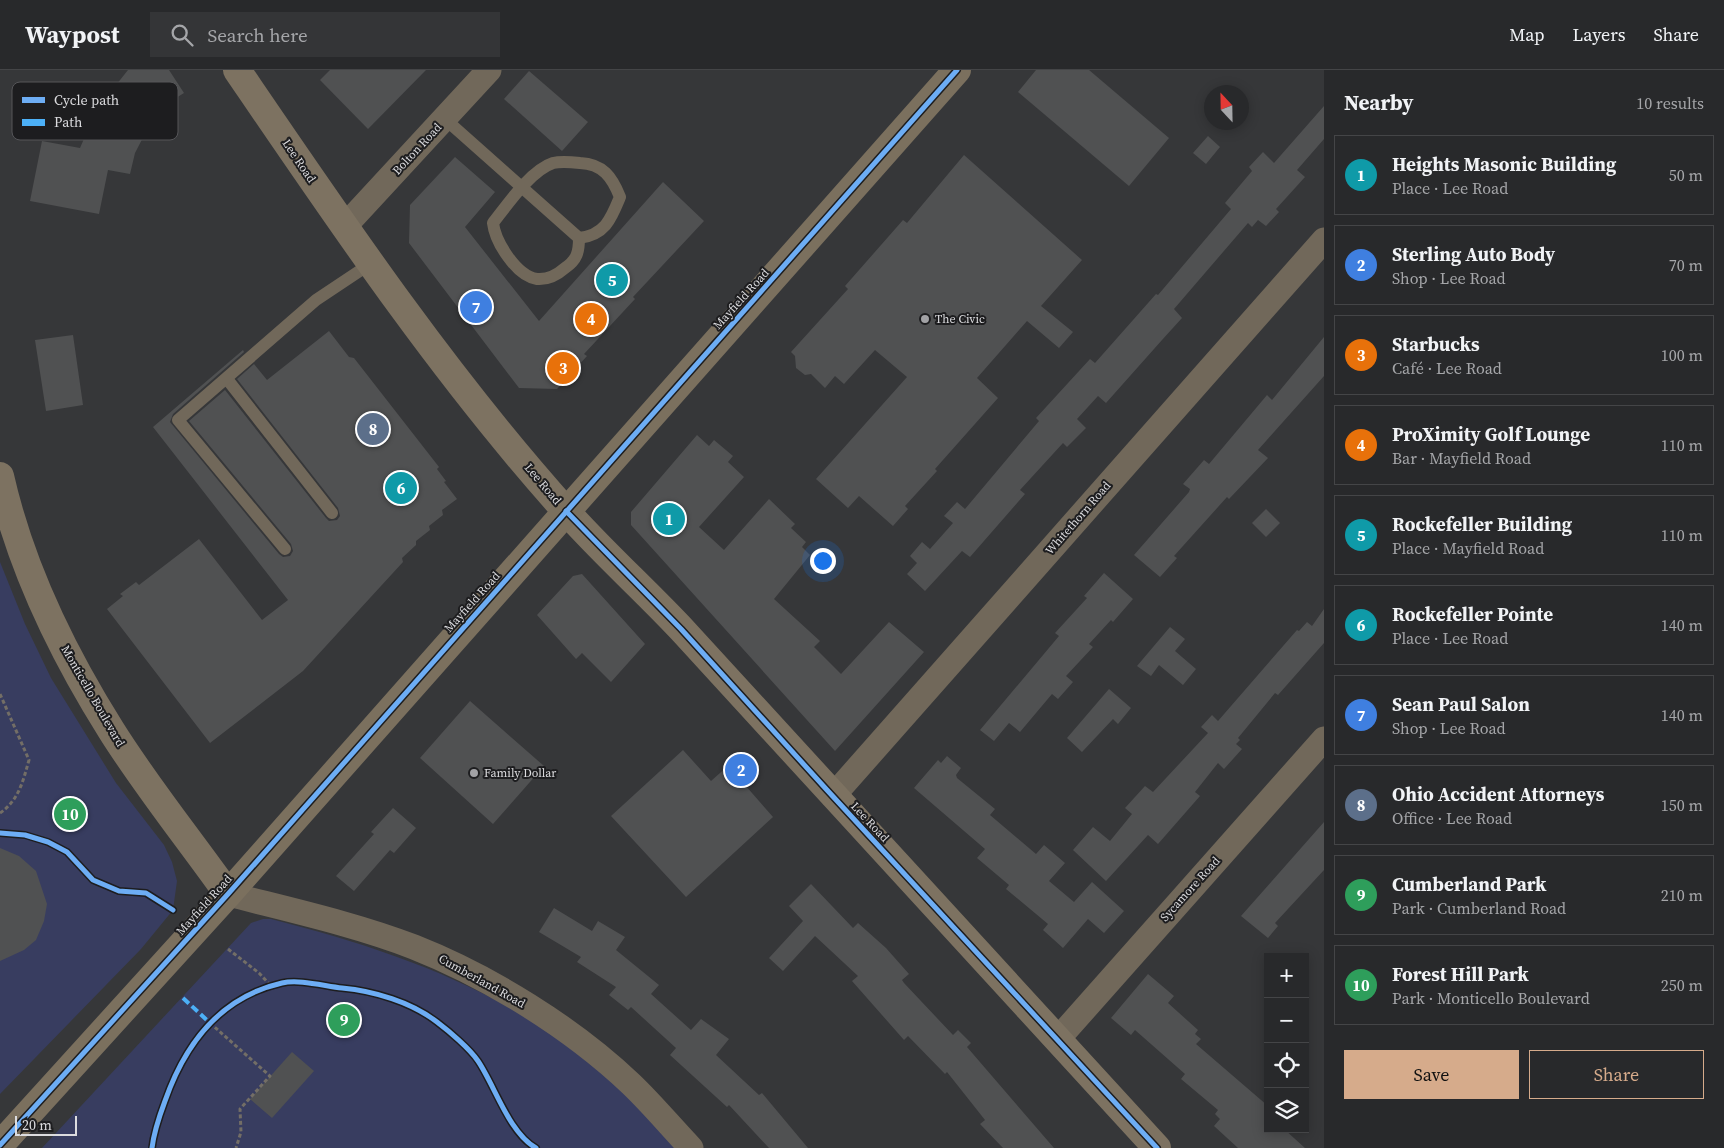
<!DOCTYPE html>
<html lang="en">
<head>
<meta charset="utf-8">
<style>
  :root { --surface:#28292b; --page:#343537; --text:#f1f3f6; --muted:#a5a6a9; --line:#444547; --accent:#d6ab8b }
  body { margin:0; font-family:"Source Serif 4",serif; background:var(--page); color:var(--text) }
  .controls { position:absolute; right:15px; bottom:15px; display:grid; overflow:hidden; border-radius:0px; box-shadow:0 2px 12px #0003 }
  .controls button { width:45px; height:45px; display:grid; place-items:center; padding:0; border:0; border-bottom:1px solid var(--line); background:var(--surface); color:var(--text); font:25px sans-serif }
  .compass { position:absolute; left:1204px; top:15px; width:45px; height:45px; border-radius:50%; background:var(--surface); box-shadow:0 2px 12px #0003; rotate:338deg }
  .scale { position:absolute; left:15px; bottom:12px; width:62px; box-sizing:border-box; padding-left:5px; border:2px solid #dcdcdf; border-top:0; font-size:14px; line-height:18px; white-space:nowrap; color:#dcdcdf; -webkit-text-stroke:4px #1d1d1f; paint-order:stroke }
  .you { position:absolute; left:822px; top:490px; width:18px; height:18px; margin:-12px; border:4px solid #fff; border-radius:50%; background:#1a73e8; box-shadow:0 0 0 8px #1a73e833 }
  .badge { display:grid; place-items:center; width:32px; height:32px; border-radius:50%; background:var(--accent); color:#fff; font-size:16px; font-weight:700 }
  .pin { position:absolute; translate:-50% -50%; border:2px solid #fff; box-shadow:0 1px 5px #0006 }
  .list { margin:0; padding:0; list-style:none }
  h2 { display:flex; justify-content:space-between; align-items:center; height:65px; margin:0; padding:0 20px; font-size:21px }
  h2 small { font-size:16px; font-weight:400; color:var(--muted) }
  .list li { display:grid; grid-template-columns:32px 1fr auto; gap:15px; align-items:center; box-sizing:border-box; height:80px; margin:0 10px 10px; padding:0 10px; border:1px solid var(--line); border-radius:0px }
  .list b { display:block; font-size:19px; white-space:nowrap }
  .list p { margin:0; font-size:16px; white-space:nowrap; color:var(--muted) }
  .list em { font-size:16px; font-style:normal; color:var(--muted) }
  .actions { display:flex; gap:10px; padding:15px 20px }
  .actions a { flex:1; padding:11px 0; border:1px solid var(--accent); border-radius:0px; text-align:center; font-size:18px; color:var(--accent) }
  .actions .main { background:var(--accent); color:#111 }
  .icon { flex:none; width:28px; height:28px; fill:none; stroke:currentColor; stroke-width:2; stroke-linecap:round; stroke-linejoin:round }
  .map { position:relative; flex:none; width:1324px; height:1078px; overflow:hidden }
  header { display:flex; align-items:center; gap:30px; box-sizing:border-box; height:70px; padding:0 25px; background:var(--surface); border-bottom:1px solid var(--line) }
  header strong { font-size:24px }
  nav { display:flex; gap:28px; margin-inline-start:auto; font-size:18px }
  .search { width:350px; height:45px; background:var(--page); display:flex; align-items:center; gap:12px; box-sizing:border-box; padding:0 18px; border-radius:0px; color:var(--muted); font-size:19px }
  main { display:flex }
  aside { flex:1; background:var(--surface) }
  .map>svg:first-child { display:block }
  .green { fill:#383d60 }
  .building { fill:#505152 }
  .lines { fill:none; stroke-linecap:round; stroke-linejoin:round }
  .path { stroke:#736e66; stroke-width:3; stroke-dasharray:4 2.5; stroke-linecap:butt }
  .lane { stroke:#71685a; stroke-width:12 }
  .street { stroke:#71685a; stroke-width:25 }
  .secondary { stroke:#7d7261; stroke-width:28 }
  .primary { stroke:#7b705e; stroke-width:28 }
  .quiet { stroke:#4cb0f7; stroke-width:4; stroke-dasharray:8 4; stroke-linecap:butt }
  .cycleway-casing { stroke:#1d1d1f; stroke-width:8 }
  .cycleway { stroke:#6dadf4; stroke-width:5 }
  .poi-dot { fill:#a2a2a5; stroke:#1d1d1f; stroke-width:2 }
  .labels { text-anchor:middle; stroke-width:4; stroke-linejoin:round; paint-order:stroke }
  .street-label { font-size:12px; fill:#dcdcdf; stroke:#1d1d1f }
  .poi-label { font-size:12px; fill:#dcdcdf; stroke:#1d1d1f; text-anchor:start }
  .key { fill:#1d1d1f; stroke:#565659; stroke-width:1 }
  .key-label { font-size:14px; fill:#dcdcdf }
</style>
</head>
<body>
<header>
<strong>Waypost</strong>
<div class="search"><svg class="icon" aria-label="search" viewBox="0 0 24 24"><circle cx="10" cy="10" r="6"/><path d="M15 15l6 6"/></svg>Search here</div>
<nav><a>Map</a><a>Layers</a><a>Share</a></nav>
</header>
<main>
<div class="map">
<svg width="1324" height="1078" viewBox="0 0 1324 1078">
  <rect width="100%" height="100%" fill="#363739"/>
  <g class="green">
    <polygon points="0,492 25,554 51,608 116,713 164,775 172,792 177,811 173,840 141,879 0,1024"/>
    <path d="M 263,849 L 271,849 C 400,882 515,923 616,1014 C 637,1033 655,1057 675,1078 L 42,1078 L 251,853 Z"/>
  </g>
  <g class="building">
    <polygon points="128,0 169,0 184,23 171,31 150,54 135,83 130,104 108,100 99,144 30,131 42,71 80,78 97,39"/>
    <polygon points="330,0 426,0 368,59 320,10"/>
    <polygon points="1036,0 1089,0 1169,68 1129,116 1018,22"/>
    <polygon points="529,1 588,52 562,81 504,29"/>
    <polygon points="1324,36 1324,69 1297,100 1305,107 1276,139 1279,142 1266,156 1258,150 1252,157 1248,153 1174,239 1182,248 1162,270 1106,333 1098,326 1077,349 1086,358 1067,377 1063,373 1020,420 1025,424 970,487 962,481 925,521 907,504 917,493 910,486 922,472 930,479 953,453 944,446 957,432 965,439 1039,351 1036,348 1090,289 1095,293 1156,224 1158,225 1231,139 1225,133 1252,101 1249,97 1263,82 1274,93"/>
    <polygon points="1208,66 1220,77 1206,94 1193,83"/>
    <polygon points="964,85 1082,190 1041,236 1073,262 1059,278 1027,251 977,308 998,328 935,399 937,401 905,436 908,439 893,456 859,426 848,438 816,409 907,307 875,280 844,314 835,306 825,318 811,304 805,305 796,298 795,286 791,282 848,219 845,216 903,150 907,153"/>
    <polygon points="455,87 495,122 465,157 539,251 663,112 704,151 633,227 635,229 584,284 587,286 557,319 519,318 409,173 410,135"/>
    <polygon points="329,261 349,287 354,288 439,397 437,399 446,411 444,412 457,429 442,440 443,445 429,456 430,460 416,471 416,475 402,488 403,492 303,601 210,673 107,539 123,526 120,524 136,512 139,515 199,469 262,550 288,530 153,357 243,280 244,282 173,344 170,352 279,484 283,487 290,486 293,481 291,474 189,351 225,320 326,448 329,451 337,450 340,446 338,438 237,309 254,294 267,310"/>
    <polygon points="73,265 83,335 46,341 35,270"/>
    <polygon points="1324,267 1324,306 1258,380 1268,388 1229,429 1227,427 1174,486 1177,488 1160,507 1134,485 1189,422 1190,419 1183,414 1204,390 1209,394 1267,325 1272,330"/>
    <polygon points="697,365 709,376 714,370 733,386 728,392 744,407 699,457 724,480 769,429 795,454 791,458 806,472 802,477 810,485 774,529 820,571 814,577 841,604 889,552 924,582 835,681 631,455 631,442"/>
    <polygon points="1266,439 1280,453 1266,467 1252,453"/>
    <polygon points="1104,503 1133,529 1113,552 1111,550 1089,574 1093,577 1066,606 1073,612 1058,629 1052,624 1020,662 1009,653 994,671 980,660 1059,566 1055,563 1087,528 1084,526"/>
    <polygon points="582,504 645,574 611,612 582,583 576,589 537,545 573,506"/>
    <polygon points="1324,539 1324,573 1278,625 1275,623 1238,668 1240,670 1236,674 1242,679 1224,699 1218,693 1195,722 1200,726 1158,774 1148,765 1106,811 1073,780 1093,757 1110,771 1132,744 1125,738 1145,716 1153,722 1208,663 1201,657 1212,645 1218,651 1297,560 1299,561 1307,552 1312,556"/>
    <polygon points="1170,557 1185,569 1175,581 1196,599 1183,615 1159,595 1151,606 1137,596"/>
    <polygon points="1109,619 1131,638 1118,654 1113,649 1082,682 1067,668"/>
    <polygon points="470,631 544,696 493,754 420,688"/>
    <polygon points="683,680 711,711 738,687 756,706 745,715 773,747 686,827 611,746"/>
    <polygon points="947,686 961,698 956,705 957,708 995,739 990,745 1036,784 1044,775 1065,793 1049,811 1074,832 1092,812 1124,841 1104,863 1088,849 1063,878 1043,860 1048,854 1006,819 1009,815 977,788 985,779 914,718 938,690 941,693"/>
    <polygon points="393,738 416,758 394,783 390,780 354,821 336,806 374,764 371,762"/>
    <polygon points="1324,752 1324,800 1275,853 1278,856 1268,868 1241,846"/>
    <polygon points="0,778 19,786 36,801 47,834 44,851 36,870 24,880 0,891"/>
    <polygon points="811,814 853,858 858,853 886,878 909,904 902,910 904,913 953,965 958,960 971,973 967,977 1054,1078 1003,1078 980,1054 985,1050 947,1002 945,1004 908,966 904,970 852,911 858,906 815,866 783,901 769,888 803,851 789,836"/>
    <polygon points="554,838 592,861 598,851 625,867 616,880 659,915 651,924 691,960 701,949 729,969 716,985 759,1025 762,1023 808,1078 769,1078 729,1035 727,1037 670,985 676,978 631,937 628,940 609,925 616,917 577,892 581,887 539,862"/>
    <polygon points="1148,904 1174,926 1168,933 1198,960 1195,964 1201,969 1196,974 1268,1036 1268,1059 1284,1059 1305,1078 1238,1078 1214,1056 1220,1049 1215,1044 1218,1040 1181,1009 1185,1004 1135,960 1131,965 1111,948"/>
    <polygon points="292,982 314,1001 272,1048 250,1029"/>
  </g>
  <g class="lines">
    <g class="path">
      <path d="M 0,624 L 29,690 C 23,711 19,730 0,743"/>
      <polyline points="228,879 259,903 272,917"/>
      <polyline points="210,953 270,1006 240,1039 241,1062 236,1078"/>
      <path d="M 152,1078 C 154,1061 159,1047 165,1031 C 185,974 220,927 282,913 C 299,909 324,916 342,918 C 374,921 411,932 437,952 C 449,961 470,979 478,991 C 495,1016 509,1063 536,1078"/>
    </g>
    <g class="lane">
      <path d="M 445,49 L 579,168 C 605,165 611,149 620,127 C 612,107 603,94 580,93 C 571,92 561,91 553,93 C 531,100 507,135 493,153 C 495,171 516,206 537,209 C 548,210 557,205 565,198 C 577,190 579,182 579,168"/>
      <polyline points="227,309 332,443"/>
      <polyline points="285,479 178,350 316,230 370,194"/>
    </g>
    <g class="street">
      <polyline points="344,157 489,0"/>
      <polyline points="833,726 1324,170"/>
      <path d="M 228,824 C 290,840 354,854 414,877 C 490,907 572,958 631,1014 C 652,1034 671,1057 691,1078"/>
      <polyline points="1057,970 1324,669"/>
    </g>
    <g class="secondary">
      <path d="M 237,0 C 340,151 443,304 565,440 C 603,483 646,521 685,563 C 842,735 999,907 1157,1078"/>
      <path d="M 0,406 C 20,495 62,582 111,660 C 146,716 189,769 228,824"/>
    </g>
    <polyline class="primary" points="0,1075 228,824 957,0"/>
    <polyline class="quiet" points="183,928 210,953"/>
    <defs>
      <g id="cycleway">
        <polyline points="566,441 681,559 827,720 1157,1078"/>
        <polyline points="0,763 25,765 48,772 67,782 93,810 119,821 146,823 173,840"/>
        <polyline points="0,1075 228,824 957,0"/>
        <path d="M 152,1078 C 154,1061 159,1047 165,1031 C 185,974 220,927 282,913 C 299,909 324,916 342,918 C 374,921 411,932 437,952 C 449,961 470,979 478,991 C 495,1016 509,1063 536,1078"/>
      </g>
    </defs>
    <use href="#cycleway" class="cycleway-casing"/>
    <use href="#cycleway" class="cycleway"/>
  </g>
  <g class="poi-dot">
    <circle cx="925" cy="249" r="5"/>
    <circle cx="474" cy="703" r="5"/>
  </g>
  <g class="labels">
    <g class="street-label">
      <text transform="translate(417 79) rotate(-47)" y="4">Bolton Road</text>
      <text transform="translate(299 91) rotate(56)" y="4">Lee Road</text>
      <text transform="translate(741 229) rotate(-48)" y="4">Mayfield Road</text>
      <text transform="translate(543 414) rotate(50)" y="4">Lee Road</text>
      <text transform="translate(1078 448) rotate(-49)" y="4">Whitethorn Road</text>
      <text transform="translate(472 532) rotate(-48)" y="4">Mayfield Road</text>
      <text transform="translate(93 626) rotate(60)" y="4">Monticello Boulevard</text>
      <text transform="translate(870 752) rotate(47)" y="4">Lee Road</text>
      <text transform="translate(1190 819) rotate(-48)" y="4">Sycamore Road</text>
      <text transform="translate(204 835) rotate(-48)" y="4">Mayfield Road</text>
      <text transform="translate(482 911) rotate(29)" y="4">Cumberland Road</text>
    </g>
    <g class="poi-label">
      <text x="935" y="253">The Civic</text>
      <text x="484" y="707">Family Dollar</text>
    </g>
  </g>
  <rect x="12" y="12" width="166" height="58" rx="8" class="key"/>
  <rect x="22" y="27" width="23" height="6" fill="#6dadf4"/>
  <rect x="22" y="49" width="23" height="7" fill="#4cb0f7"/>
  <g class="key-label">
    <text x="54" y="35">Cycle path</text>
    <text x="54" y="57">Path</text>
  </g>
</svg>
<div class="controls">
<button>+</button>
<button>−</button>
<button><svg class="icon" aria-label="locate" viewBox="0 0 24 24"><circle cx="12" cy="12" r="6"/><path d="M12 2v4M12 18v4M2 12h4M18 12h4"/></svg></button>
<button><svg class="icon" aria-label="layers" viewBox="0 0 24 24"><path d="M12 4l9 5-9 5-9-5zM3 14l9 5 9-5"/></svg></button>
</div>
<svg class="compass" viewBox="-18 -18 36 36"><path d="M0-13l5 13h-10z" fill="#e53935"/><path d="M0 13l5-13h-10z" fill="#a5a6a9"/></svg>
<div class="scale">20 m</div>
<div class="you"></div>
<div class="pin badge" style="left:669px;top:449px;background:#0f9aa8">1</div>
<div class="pin badge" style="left:741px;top:700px;background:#3f7fe0">2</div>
<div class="pin badge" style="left:563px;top:298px;background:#e8710a">3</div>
<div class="pin badge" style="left:591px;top:249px;background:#e8710a">4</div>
<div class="pin badge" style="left:612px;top:210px;background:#0f9aa8">5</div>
<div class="pin badge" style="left:401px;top:418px;background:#0f9aa8">6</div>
<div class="pin badge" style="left:476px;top:237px;background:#3f7fe0">7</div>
<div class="pin badge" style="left:373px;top:359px;background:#5c6f8a">8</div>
<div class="pin badge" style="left:344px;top:950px;background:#2e9e5b">9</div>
<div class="pin badge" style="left:70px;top:744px;background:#2e9e5b">10</div>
</div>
<aside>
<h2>Nearby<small>10 results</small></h2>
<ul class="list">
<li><span class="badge" style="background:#0f9aa8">1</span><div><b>Heights Masonic Building</b><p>Place · Lee Road</p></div><em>50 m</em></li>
<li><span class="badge" style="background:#3f7fe0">2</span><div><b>Sterling Auto Body</b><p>Shop · Lee Road</p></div><em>70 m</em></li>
<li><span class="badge" style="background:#e8710a">3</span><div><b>Starbucks</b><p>Café · Lee Road</p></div><em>100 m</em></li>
<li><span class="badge" style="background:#e8710a">4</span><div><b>ProXimity Golf Lounge</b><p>Bar · Mayfield Road</p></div><em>110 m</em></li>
<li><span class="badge" style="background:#0f9aa8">5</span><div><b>Rockefeller Building</b><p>Place · Mayfield Road</p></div><em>110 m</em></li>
<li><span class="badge" style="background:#0f9aa8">6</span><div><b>Rockefeller Pointe</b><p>Place · Lee Road</p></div><em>140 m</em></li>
<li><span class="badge" style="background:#3f7fe0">7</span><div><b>Sean Paul Salon</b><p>Shop · Lee Road</p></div><em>140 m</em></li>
<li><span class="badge" style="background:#5c6f8a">8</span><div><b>Ohio Accident Attorneys</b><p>Office · Lee Road</p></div><em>150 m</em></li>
<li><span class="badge" style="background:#2e9e5b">9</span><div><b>Cumberland Park</b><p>Park · Cumberland Road</p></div><em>210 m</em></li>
<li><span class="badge" style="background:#2e9e5b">10</span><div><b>Forest Hill Park</b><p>Park · Monticello Boulevard</p></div><em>250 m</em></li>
</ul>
<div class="actions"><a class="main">Save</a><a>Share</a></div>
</aside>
</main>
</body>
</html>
